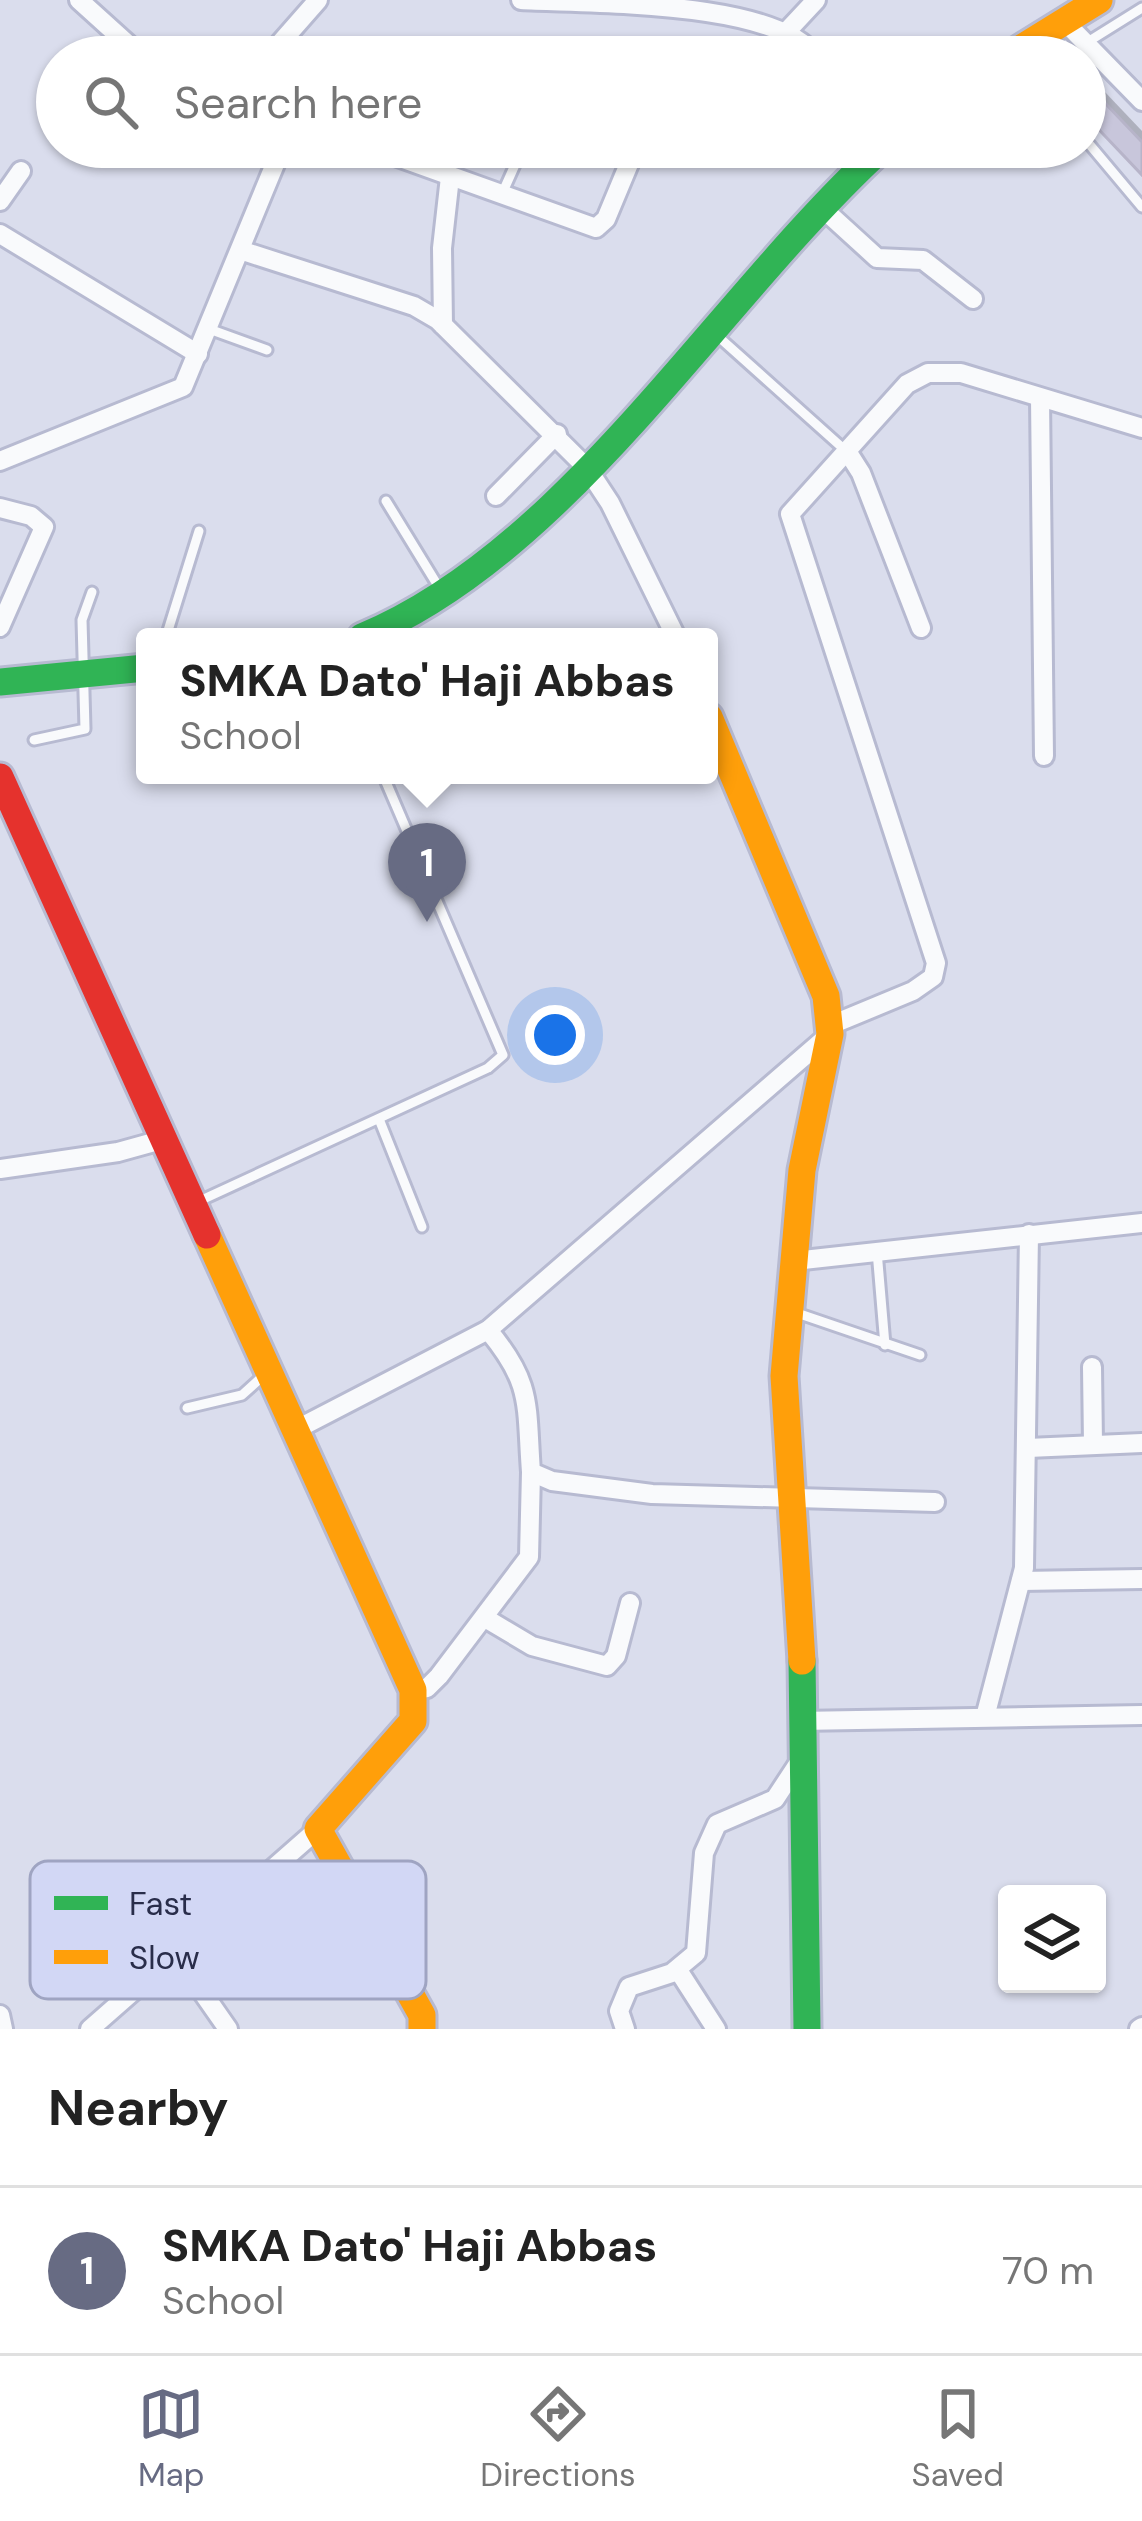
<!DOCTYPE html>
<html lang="en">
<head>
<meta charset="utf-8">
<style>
  :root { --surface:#fff; --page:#f6f6f6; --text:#222; --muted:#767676; --line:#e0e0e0; --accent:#676b83 }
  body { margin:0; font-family:"DM Sans",sans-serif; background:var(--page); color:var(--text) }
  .controls { position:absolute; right:36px; bottom:36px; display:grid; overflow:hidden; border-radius:12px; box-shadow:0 3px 9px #0004 }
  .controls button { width:108px; height:108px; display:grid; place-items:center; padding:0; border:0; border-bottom:3px solid var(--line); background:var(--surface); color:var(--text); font:60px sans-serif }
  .you { position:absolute; left:555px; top:1035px; width:42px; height:42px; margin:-30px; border:9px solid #fff; border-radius:50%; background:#1a73e8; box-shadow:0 0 0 18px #1a73e833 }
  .badge { display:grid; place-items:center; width:78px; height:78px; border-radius:50%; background:var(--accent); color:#fff; font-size:39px; font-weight:700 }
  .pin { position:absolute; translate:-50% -99px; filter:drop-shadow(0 3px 6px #0008) }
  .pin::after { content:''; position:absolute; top:63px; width:42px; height:36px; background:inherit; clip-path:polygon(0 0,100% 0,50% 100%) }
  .popup { position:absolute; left:136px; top:628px; width:582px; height:156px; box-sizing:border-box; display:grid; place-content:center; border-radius:12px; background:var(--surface); filter:drop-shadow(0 3px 9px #0005); font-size:39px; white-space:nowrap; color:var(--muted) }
  .popup b { font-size:45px; color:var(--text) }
  .popup::after { content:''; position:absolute; left:50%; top:100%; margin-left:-24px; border:24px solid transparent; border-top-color:var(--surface) }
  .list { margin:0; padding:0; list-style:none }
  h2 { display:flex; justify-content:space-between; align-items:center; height:156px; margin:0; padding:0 48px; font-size:51px }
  h2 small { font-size:39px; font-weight:400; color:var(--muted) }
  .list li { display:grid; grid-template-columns:78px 1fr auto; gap:36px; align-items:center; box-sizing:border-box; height:168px; padding:0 48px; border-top:3px solid var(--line) }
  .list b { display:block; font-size:45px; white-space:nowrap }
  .list p { margin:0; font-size:39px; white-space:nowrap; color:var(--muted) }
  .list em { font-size:39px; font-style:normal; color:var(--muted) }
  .icon { flex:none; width:66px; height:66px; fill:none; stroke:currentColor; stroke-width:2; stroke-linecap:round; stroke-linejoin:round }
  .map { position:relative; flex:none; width:1142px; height:2029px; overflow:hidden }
  .search { position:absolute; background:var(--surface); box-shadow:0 3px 9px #0004; left:36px; right:36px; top:36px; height:132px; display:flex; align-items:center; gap:30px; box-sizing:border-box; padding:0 42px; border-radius:66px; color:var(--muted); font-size:45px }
  .sheet { height:324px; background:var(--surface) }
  nav { display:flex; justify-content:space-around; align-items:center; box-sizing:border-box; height:168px; border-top:3px solid var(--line); background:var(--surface); font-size:33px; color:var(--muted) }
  nav a { display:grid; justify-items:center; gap:6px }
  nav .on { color:var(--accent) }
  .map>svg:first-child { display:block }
  .shadow { fill:#0003 }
  .building { fill:#c8c6db; stroke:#b7b4c9; stroke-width:3 }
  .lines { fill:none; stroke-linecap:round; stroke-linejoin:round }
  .lane-casing { stroke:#b7bad1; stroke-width:15 }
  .street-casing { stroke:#b7bad1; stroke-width:24 }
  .fast-casing { stroke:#b7bad1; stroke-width:33 }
  .slow-casing { stroke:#b7bad1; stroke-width:33 }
  .jam-casing { stroke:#b7bad1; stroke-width:33 }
  .lane { stroke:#f9fafc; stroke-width:9 }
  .street { stroke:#f9fafc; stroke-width:18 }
  .fast { stroke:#30b455; stroke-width:27 }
  .slow { stroke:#ff9f0a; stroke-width:27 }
  .jam { stroke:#e5322d; stroke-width:27 }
  .key { fill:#d2d7f5; stroke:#9fa4c2; stroke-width:3 }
  .key-label { font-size:33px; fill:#292d4a }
</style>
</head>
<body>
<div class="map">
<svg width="1142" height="2029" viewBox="0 0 1142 2029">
  <rect width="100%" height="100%" fill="#dadded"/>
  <polygon class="shadow" points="1085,71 1142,131 1142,171 1085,111"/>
  <polygon class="building" points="1085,82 1142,142 1142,175 1085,115"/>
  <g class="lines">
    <defs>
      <g id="lane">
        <polyline points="1086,43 1142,8"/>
        <polyline points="1085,139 1142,207"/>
        <polyline points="501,196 523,147"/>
        <polyline points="209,329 267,350"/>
        <polyline points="712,331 846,451"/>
        <polyline points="386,501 443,594"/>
        <polyline points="166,637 199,531"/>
        <polyline points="34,740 85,729 82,620 92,592"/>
        <polyline points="379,1119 422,1227"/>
        <polyline points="195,1203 488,1068 503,1055 383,775"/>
        <polyline points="877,1251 885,1345"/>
        <polyline points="794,1312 920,1355"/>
        <polyline points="187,1408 242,1395 263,1376"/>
      </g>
      <g id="street">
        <polyline points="79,0 142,57"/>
        <path d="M 521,0 C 592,4 777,0 816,57"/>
        <polyline points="1064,21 1142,101"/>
        <polyline points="789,29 816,0"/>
        <polyline points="268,57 318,0"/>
        <polyline points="370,147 596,228 606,219 636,147"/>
        <polyline points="0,201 21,171"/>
        <polyline points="820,206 877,258 923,260 973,299"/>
        <polyline points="0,234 198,354"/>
        <polyline points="243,251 414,306 438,320 587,468 610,503 676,637"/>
        <polyline points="443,325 442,248 450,177"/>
        <polyline points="1040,398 1044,756"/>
        <polyline points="847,451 861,473 921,628"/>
        <polyline points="0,461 183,387 282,147"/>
        <polyline points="496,496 557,434"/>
        <polyline points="0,508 31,516 44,527 0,627"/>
        <polyline points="831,1025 913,991 933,977 936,963 790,514 907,384 928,373 961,373 1142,428"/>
        <polyline points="0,1169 118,1152 165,1139"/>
        <polyline points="794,1261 1142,1223"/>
        <path d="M 488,1330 C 533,1384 526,1404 531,1472 L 552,1481 L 652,1494 L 935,1502"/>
        <polyline points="1092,1367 1093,1444"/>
        <polyline points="297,1429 488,1330 830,1034"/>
        <polyline points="1028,1448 1142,1443"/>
        <polyline points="1021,1581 1142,1579"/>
        <polyline points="485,1618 532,1646 607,1666 616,1656 630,1603"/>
        <polyline points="413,1690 427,1688 439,1676 529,1557 531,1472"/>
        <polyline points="985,1717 1024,1568 1029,1234"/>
        <polyline points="799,1721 1142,1715"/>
        <polyline points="175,1953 228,2029"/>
        <polyline points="678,1970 716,2029"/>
        <polyline points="0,2015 3,2029"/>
        <polyline points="90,2029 318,1829"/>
        <polyline points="625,2029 619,2011 629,1987 672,1973 696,1953 704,1853 717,1824 775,1799 800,1761"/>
        <polyline points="1139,2029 1142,2027"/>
      </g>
      <g id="fast">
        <path d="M 362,637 C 569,551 717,299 883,147"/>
        <polyline points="0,682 145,668"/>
        <polyline points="802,1661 807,2029"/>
      </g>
      <g id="slow">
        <polyline points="1007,57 1099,0"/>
        <polyline points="709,717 826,996 830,1034 802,1170 784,1376 802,1661"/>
        <polyline points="207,1235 413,1690 413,1721 318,1829 422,2015 422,2029"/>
      </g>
      <polyline id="jam" points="0,777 207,1235"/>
    </defs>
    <use href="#lane" class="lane-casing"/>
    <use href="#street" class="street-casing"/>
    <use href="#fast" class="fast-casing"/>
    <use href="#slow" class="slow-casing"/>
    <use href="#jam" class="jam-casing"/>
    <use href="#lane" class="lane"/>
    <use href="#street" class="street"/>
    <use href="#fast" class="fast"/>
    <use href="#slow" class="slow"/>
    <use href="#jam" class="jam"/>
  </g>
  <rect x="30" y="1861" width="396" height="138" rx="18" class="key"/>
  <rect x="54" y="1896" width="54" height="14" fill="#30b455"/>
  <rect x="54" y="1950" width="54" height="14" fill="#ff9f0a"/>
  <g class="key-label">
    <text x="129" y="1915">Fast</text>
    <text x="129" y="1969">Slow</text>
  </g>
</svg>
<div class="controls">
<button><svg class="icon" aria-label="layers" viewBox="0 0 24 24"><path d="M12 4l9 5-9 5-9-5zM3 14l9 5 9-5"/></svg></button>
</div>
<div class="you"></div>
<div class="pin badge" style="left:427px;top:922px">1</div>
<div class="popup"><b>SMKA Dato' Haji Abbas</b>School</div>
<div class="search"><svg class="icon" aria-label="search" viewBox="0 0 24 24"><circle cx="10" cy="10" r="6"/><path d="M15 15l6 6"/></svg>Search here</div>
</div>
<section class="sheet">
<h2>Nearby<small></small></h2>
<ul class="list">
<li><span class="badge">1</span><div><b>SMKA Dato' Haji Abbas</b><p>School</p></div><em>70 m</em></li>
</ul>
</section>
<nav>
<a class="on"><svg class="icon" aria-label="map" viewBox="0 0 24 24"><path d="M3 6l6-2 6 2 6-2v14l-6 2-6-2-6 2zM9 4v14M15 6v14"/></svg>Map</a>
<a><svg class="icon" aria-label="directions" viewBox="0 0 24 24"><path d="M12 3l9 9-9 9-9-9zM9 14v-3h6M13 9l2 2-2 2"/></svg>Directions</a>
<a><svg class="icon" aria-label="saved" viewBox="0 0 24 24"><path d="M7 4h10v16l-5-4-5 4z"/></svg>Saved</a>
</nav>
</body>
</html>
